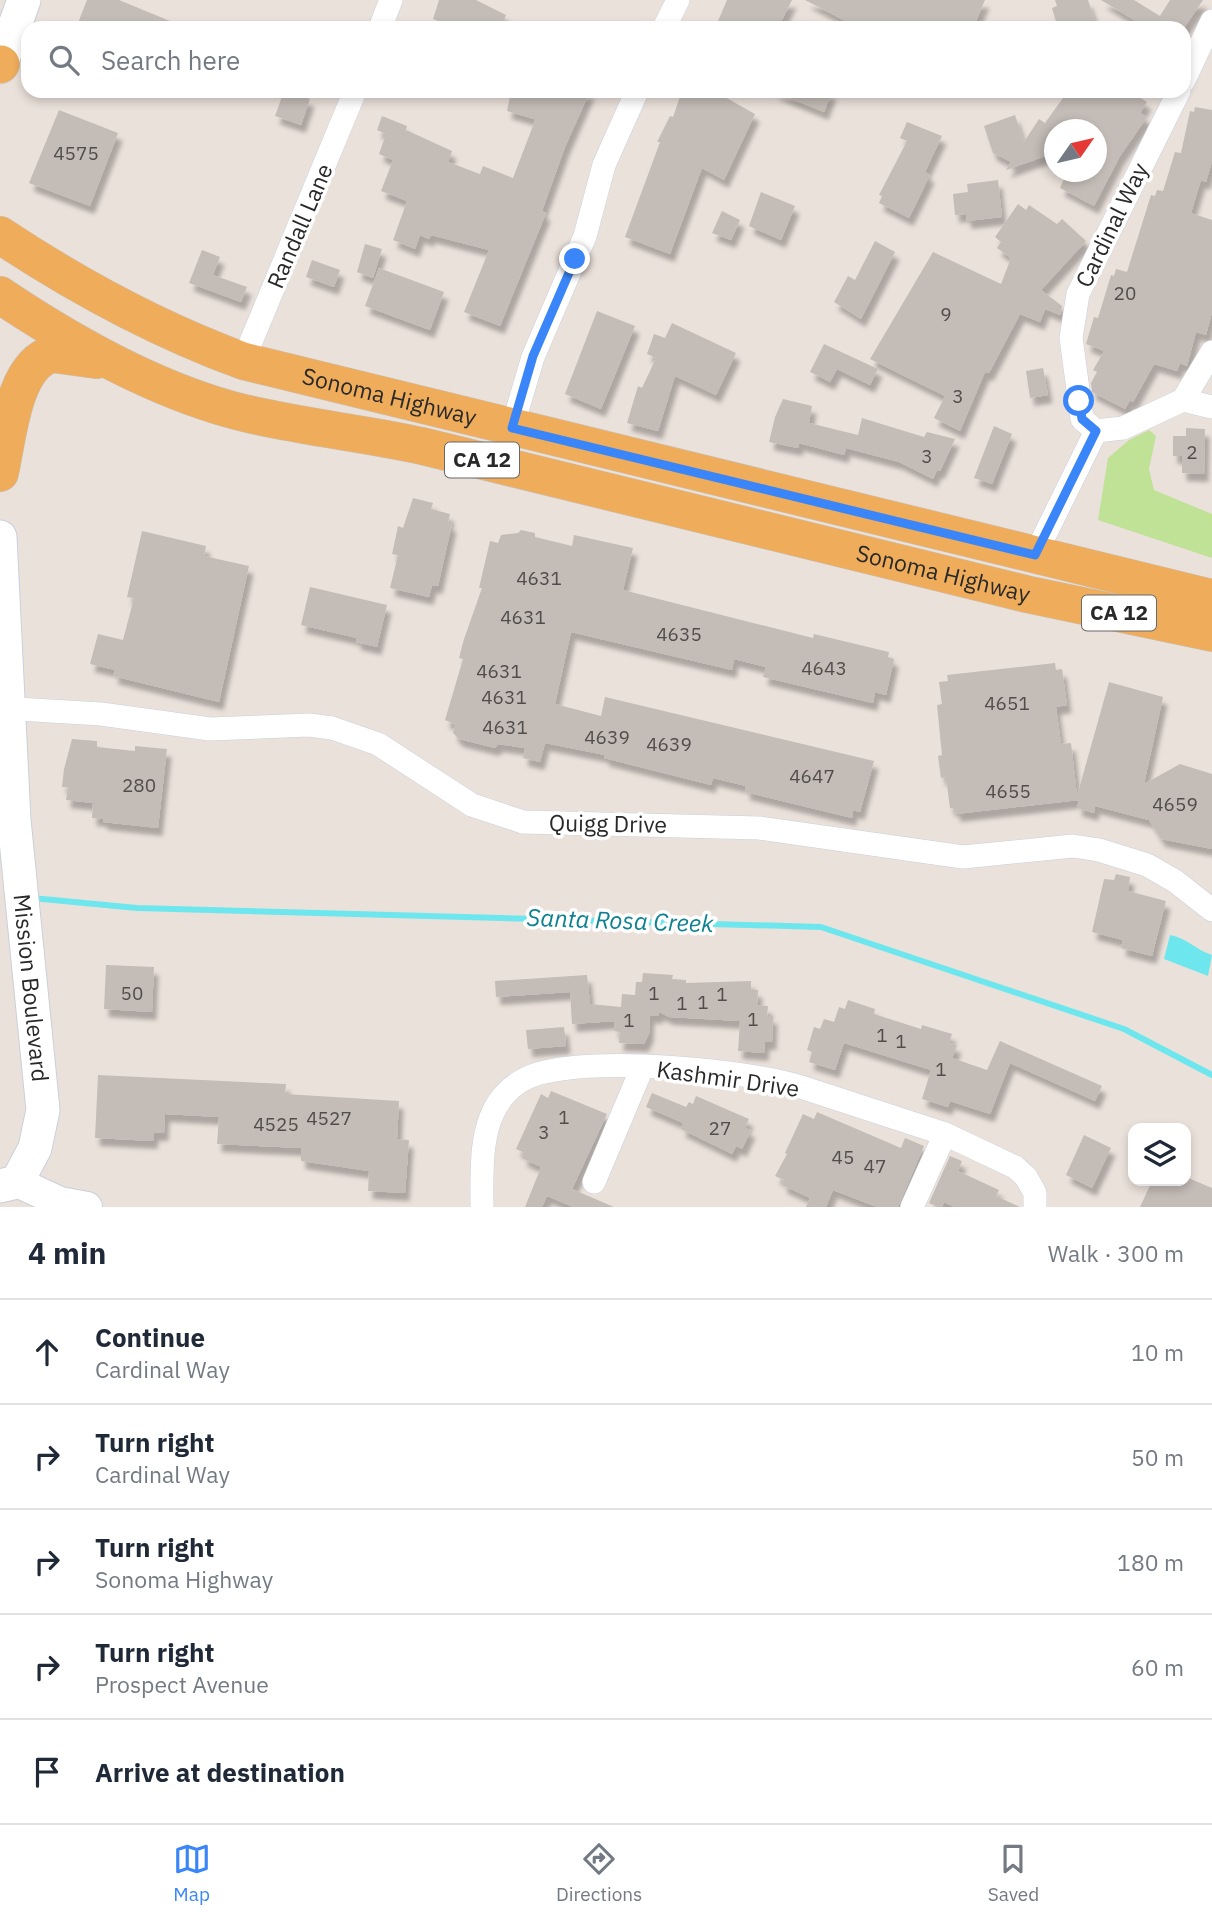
<!DOCTYPE html>
<html lang="en">
<head>
<meta charset="utf-8">
<style>
  :root { --surface:#fff; --page:#f2f2f3; --text:#1f2937; --muted:#747a83; --line:#e0e1e3; --accent:#3a86f9 }
  body { margin:0; font-family:"IBM Plex Sans",sans-serif; background:var(--page); color:var(--text) }
  .controls { position:absolute; right:21px; bottom:21px; display:grid; overflow:hidden; border-radius:14px; box-shadow:0 4px 10px #0003 }
  .controls button { width:63px; height:63px; display:grid; place-items:center; padding:0; border:0; border-bottom:2px solid var(--line); background:var(--surface); color:var(--text); font:35px sans-serif }
  .compass { position:absolute; left:1044px; top:119px; width:63px; height:63px; border-radius:50%; background:var(--surface); box-shadow:0 4px 10px #0003; rotate:56deg }
  .stop { position:absolute; width:21px; height:21px; margin:-16px; border:5px solid #3a86f9; border-radius:50%; background:#fff }
  .stop.end { background:#3a86f9; border-color:#fff; box-shadow:0 2px 7px #0008 }
  .list { margin:0; padding:0; list-style:none }
  h2 { display:flex; justify-content:space-between; align-items:center; height:91px; margin:0; padding:0 28px; font-size:30px }
  h2 small { font-size:23px; font-weight:400; color:var(--muted) }
  .list li { display:grid; grid-template-columns:46px 1fr auto; gap:21px; align-items:center; box-sizing:border-box; height:105px; padding:0 28px; border-top:2px solid var(--line) }
  .list b { display:block; font-size:26px; white-space:nowrap }
  .list p { margin:0; font-size:23px; white-space:nowrap; color:var(--muted) }
  .list em { font-size:23px; font-style:normal; color:var(--muted) }
  .icon { flex:none; width:38px; height:38px; fill:none; stroke:currentColor; stroke-width:2; stroke-linecap:round; stroke-linejoin:round }
  .map { position:relative; flex:none; width:1212px; height:1207px; overflow:hidden }
  .search { position:absolute; background:var(--surface); box-shadow:0 4px 10px #0003; left:21px; right:21px; top:21px; height:77px; display:flex; align-items:center; gap:18px; box-sizing:border-box; padding:0 24px; border-radius:21px; color:var(--muted); font-size:26px }
  .sheet { height:616px; background:var(--surface) }
  nav { display:flex; justify-content:space-around; align-items:center; box-sizing:border-box; height:98px; border-top:2px solid var(--line); background:var(--surface); font-size:19px; color:var(--muted) }
  nav a { display:grid; justify-items:center; gap:4px }
  nav .on { color:var(--accent) }
  .map>svg:first-child { display:block }
  .green { fill:#c0e297 }
  .water { fill:#6de7ed }
  .lines { fill:none; stroke-linecap:round; stroke-linejoin:round }
  .stream { stroke:#6de7ed; stroke-width:6 }
  .building { fill:#c4bcb6; filter:url(#shadow) }
  .minor-casing { stroke:#c9d0db; stroke-width:24 }
  .tertiary-casing { stroke:#c9d0db; stroke-width:32 }
  .secondary-casing { stroke:#c9d0db; stroke-width:35 }
  .primary-casing { stroke:#c3c3c3; stroke-width:38 }
  .minor { stroke:#fff; stroke-width:23 }
  .tertiary { stroke:#fff; stroke-width:30 }
  .secondary { stroke:#fff; stroke-width:33 }
  .primary { stroke:#efad5c; stroke-width:37 }
  .route { stroke:#3a86f9; stroke-width:9 }
  .labels { text-anchor:middle; stroke-width:7; stroke-linejoin:round; paint-order:stroke }
  .number-label { font-size:19px; fill:#504e4c }
  .shield { fill:#fff; stroke:#696969; stroke-width:2 }
  .shield-label { font-size:21px; font-weight:bold; fill:#292929 }
  .street-label { font-size:23px; fill:#292929; stroke:#fff }
  .water-label { font-size:24px; font-style:italic; fill:#0e8091; stroke:#fff }
</style>
</head>
<body>
<div class="map">
<svg width="1212" height="1207" viewBox="0 0 1212 1207">
  <defs>
    <filter id="shadow"><feDropShadow dx="4.5" dy="8" stdDeviation="2" flood-color="#0004"/></filter>
  </defs>
  <rect width="100%" height="100%" fill="#ebe1db"/>
  <polygon class="green" points="1149,430 1156,436 1149,469 1154,490 1212,514 1212,558 1098,520 1108,458 1129,440"/>
  <path class="water" d="M 1170,935 C 1187,938 1196,950 1212,955 L 1208,976 L 1164,959 Z"/>
  <g class="lines">
    <polyline class="stream" points="32,898 137,908 821,927 1124,1029 1212,1075"/>
  </g>
  <g class="building">
    <polygon points="87,0 119,0 187,28 76,28"/>
    <polygon points="439,0 476,0 506,15 501,28 455,28 433,19"/>
    <polygon points="727,0 792,0 778,28 715,28"/>
    <polygon points="805,0 985,0 973,28 859,28"/>
    <polygon points="1055,0 1088,0 1097,28 1058,28 1052,8 1057,6"/>
    <polygon points="1101,0 1134,0 1160,16 1170,0 1203,0 1184,28 1147,28"/>
    <polygon points="284,91 310,99 301,125 275,116"/>
    <polygon points="511,91 590,91 565,147 542,211 546,213 500,326 464,312 489,250 431,235 429,239 420,235 415,249 393,240 407,201 381,191 393,160 379,154 386,134 377,130 382,116 407,126 406,130 452,151 448,162 480,174 483,166 513,178 534,123 534,119 507,111"/>
    <polygon points="682,91 714,91 755,114 724,180 702,168 670,254 625,237 660,142 657,142 670,116 673,117"/>
    <polygon points="772,91 832,91 824,112"/>
    <polygon points="1068,91 1130,91 1147,102 1140,113 1147,117 1120,156 1094,206 1060,188 1067,172 1096,172 1096,130 1054,130 1054,153 1006,170 1011,162 993,153 984,126 1015,115 1024,142 1039,119 1045,123"/>
    <polygon points="1195,107 1212,110 1212,161 1206,182 1201,180 1191,213 1212,220 1212,312 1206,335 1196,332 1187,366 1180,363 1177,371 1154,364 1133,402 1130,400 1125,409 1092,392 1091,383 1097,372 1093,370 1104,351 1086,344 1094,317 1098,318 1111,275 1114,276 1116,269 1127,272 1151,195 1155,196 1157,190 1163,191 1175,152 1181,153 1190,111 1194,112"/>
    <polygon points="59,110 118,133 90,206 29,183"/>
    <polygon points="907,122 942,136 925,172 930,175 909,218 879,203 882,196 879,195 907,141 900,138"/>
    <polygon points="998,180 1002,217 967,221 966,214 955,215 953,194 968,192 967,184"/>
    <polygon points="761,192 795,206 781,240 749,226"/>
    <polygon points="1018,204 1026,210 1029,205 1057,224 1062,219 1086,241 1041,290 1062,306 1060,315 1045,309 1040,322 1020,314 989,373 985,372 960,431 934,418 945,396 870,359 933,252 1001,284 1011,258 997,248 1001,242 995,237"/>
    <polygon points="722,211 740,220 731,240 712,233"/>
    <polygon points="875,241 895,252 861,319 834,302 848,276 855,280"/>
    <polygon points="365,244 382,249 373,278 357,272"/>
    <polygon points="202,250 220,257 213,275 247,287 241,302 189,283"/>
    <polygon points="312,260 340,270 334,287 306,277"/>
    <polygon points="379,268 444,292 430,330 365,306"/>
    <polygon points="597,311 635,326 601,409 565,394"/>
    <polygon points="672,323 736,353 716,395 675,376 658,431 627,423 638,386 642,388 656,358 647,354 654,334 665,338"/>
    <polygon points="824,344 878,369 870,385 837,369 830,382 810,372"/>
    <polygon points="1043,368 1048,395 1030,398 1026,371"/>
    <polygon points="783,399 812,406 809,423 858,435 862,418 924,437 927,432 955,439 940,471 937,470 933,479 899,462 846,448 844,455 799,443 798,448 769,442 775,417"/>
    <polygon points="994,426 1012,434 992,484 974,478"/>
    <polygon points="1186,428 1205,429 1204,474 1182,473 1182,456 1173,456 1173,436 1186,436"/>
    <polygon points="413,498 433,503 431,509 450,514 448,523 452,524 438,586 432,585 429,597 390,588 398,555 392,554 398,526 403,528"/>
    <polygon points="521,530 535,533 535,537 572,546 574,535 633,548 623,590 813,638 814,634 889,652 888,657 894,659 886,695 875,692 873,703 763,677 766,667 734,659 732,670 571,632 555,704 601,716 605,697 874,761 860,812 853,810 852,818 745,792 746,786 713,778 711,785 604,758 605,755 545,743 540,762 523,758 525,748 498,744 495,748 459,739 453,733 455,724 445,720 463,659 459,658 464,639 482,588 479,588 490,541 498,543 501,535 518,533"/>
    <polygon points="142,531 206,546 204,556 249,566 219,702 113,676 115,670 90,664 98,634 123,640 134,598 127,597"/>
    <polygon points="310,587 387,605 377,647 356,642 357,638 301,625"/>
    <polygon points="1055,663 1056,670 1062,669 1067,705 1056,707 1061,744 1071,743 1077,796 1109,682 1163,697 1144,784 1180,764 1212,774 1212,849 1161,839 1149,820 1095,806 1094,813 1077,808 1079,800 956,814 955,808 950,808 946,777 941,778 938,756 942,755 937,705 942,704 939,682 948,681 947,675"/>
    <polygon points="72,739 97,741 97,747 135,751 135,746 167,749 158,828 103,822 103,819 92,818 93,803 66,800 68,787 62,787 64,769"/>
    <polygon points="1116,874 1130,877 1128,891 1166,901 1152,956 1121,948 1123,940 1092,932 1104,879 1114,880"/>
    <polygon points="106,965 154,967 152,1012 104,1009"/>
    <polygon points="643,973 673,975 672,979 686,980 686,983 751,981 751,989 758,990 757,1005 768,1006 767,1016 773,1016 772,1042 765,1042 764,1053 738,1051 740,1021 669,1017 659,1012 658,1016 650,1015 649,1034 644,1044 619,1043 620,1032 614,1031 615,1021 572,1024 570,992 496,997 495,981 587,975 590,1004 621,1007 622,994 635,995 636,982 642,982"/>
    <polygon points="848,1000 875,1009 874,1014 921,1029 922,1025 952,1034 949,1043 957,1045 952,1058 987,1070 1000,1041 1102,1086 1095,1101 1010,1063 990,1114 950,1101 948,1107 922,1099 931,1070 844,1043 835,1070 809,1062 812,1052 807,1050 814,1027 820,1029 824,1019 834,1022 839,1007 845,1009"/>
    <polygon points="564,1027 566,1046 528,1049 526,1030"/>
    <polygon points="98,1075 286,1084 285,1094 399,1101 397,1139 409,1140 405,1193 368,1191 369,1171 301,1161 301,1148 217,1144 219,1117 165,1114 164,1133 154,1133 153,1141 95,1138"/>
    <polygon points="551,1091 607,1114 572,1189 614,1207 573,1207 547,1196 542,1207 525,1207 541,1167 522,1158 525,1153 516,1149 541,1094 548,1098"/>
    <polygon points="652,1093 686,1107 689,1102 693,1104 696,1096 749,1119 745,1128 751,1130 742,1149 736,1146 732,1154 681,1129 683,1123 646,1107"/>
    <polygon points="817,1112 901,1148 905,1138 924,1146 898,1207 877,1207 833,1190 826,1207 806,1207 810,1198 782,1185 784,1180 775,1176 787,1154 785,1153 803,1114 814,1119"/>
    <polygon points="1084,1135 1111,1148 1092,1188 1066,1175"/>
    <polygon points="950,1156 962,1161 958,1171 999,1190 996,1196 1020,1207 955,1207 944,1202 942,1207 938,1207 929,1203"/>
    <polygon points="1186,1177 1212,1188 1212,1207 1140,1207 1152,1181 1186,1181"/>
  </g>
  <g class="lines">
    <defs>
      <g id="minor">
        <polyline points="380,28 391,0"/>
        <polyline points="664,28 678,0"/>
        <polyline points="1184,80 1212,21"/>
        <polyline points="243,361 355,91"/>
        <polyline points="1183,400 1212,407"/>
        <polyline points="512,428 533,357 585,236 604,165 637,91"/>
        <polyline points="1096,431 1123,428 1183,400 1212,352"/>
        <polyline points="1035,555 1096,431 1082,419 1071,338 1078,294 1179,91"/>
        <polyline points="0,708 101,714 210,729 309,725 332,728 378,744 472,805 523,822 759,828 963,857 1073,846 1099,850 1147,865 1175,881 1212,910"/>
        <polyline points="594,1182 642,1068"/>
        <path d="M 482,1207 C 482,1173 479,1128 501,1099 C 512,1085 528,1075 545,1072 C 605,1058 745,1069 804,1088 L 945,1134 L 1015,1167 L 1026,1177 L 1035,1193 L 1035,1207"/>
        <polyline points="912,1207 945,1134"/>
      </g>
      <polyline id="tertiary" points="17,1182 60,1202 87,1207"/>
      <g id="secondary">
        <polyline points="0,67 24,0"/>
        <path id="s1" d="M 0,537 L 14,820 L 43,1110 L 35,1148 L 17,1182 L 0,1186"/>
      </g>
      <g id="primary">
        <polyline points="0,65 1,64"/>
        <path id="s2" d="M 0,235 C 77,286 156,329 243,361 L 1212,598"/>
        <path id="s3" d="M 0,295 C 73,344 158,392 244,413 C 302,427 363,433 422,446 L 1026,594 L 1212,633"/>
        <path d="M 0,473 C 8,438 13,365 52,354 L 96,360"/>
      </g>
    </defs>
    <use href="#minor" class="minor-casing"/>
    <use href="#tertiary" class="tertiary-casing"/>
    <use href="#secondary" class="secondary-casing"/>
    <use href="#primary" class="primary-casing"/>
    <use href="#minor" class="minor"/>
    <use href="#tertiary" class="tertiary"/>
    <use href="#secondary" class="secondary"/>
    <use href="#primary" class="primary"/>
  </g>
  <g class="lines">
    <polyline class="route" points="575,259 533,356 512,428 1035,555 1096,431 1082,419 1079,401"/>
  </g>
  <g class="labels">
    <g class="number-label">
      <text x="76" y="160">4575</text>
      <text x="1125" y="300">20</text>
      <text x="946" y="321">9</text>
      <text x="958" y="403">3</text>
      <text x="1192" y="459">2</text>
      <text x="927" y="463">3</text>
      <text x="539" y="585">4631</text>
      <text x="523" y="624">4631</text>
      <text x="679" y="641">4635</text>
      <text x="824" y="675">4643</text>
      <text x="499" y="678">4631</text>
      <text x="504" y="704">4631</text>
      <text x="1007" y="710">4651</text>
      <text x="505" y="734">4631</text>
      <text x="607" y="744">4639</text>
      <text x="669" y="751">4639</text>
      <text x="812" y="783">4647</text>
      <text x="139" y="792">280</text>
      <text x="1008" y="798">4655</text>
      <text x="1175" y="811">4659</text>
      <text x="132" y="1000">50</text>
      <text x="654" y="1000">1</text>
      <text x="722" y="1001">1</text>
      <text x="703" y="1009">1</text>
      <text x="682" y="1010">1</text>
      <text x="753" y="1026">1</text>
      <text x="629" y="1027">1</text>
      <text x="882" y="1042">1</text>
      <text x="901" y="1048">1</text>
      <text x="941" y="1076">1</text>
      <text x="564" y="1124">1</text>
      <text x="329" y="1125">4527</text>
      <text x="276" y="1131">4525</text>
      <text x="720" y="1135">27</text>
      <text x="544" y="1139">3</text>
      <text x="843" y="1164">45</text>
      <text x="875" y="1173">47</text>
    </g>
    <g class="shield">
      <rect x="445" y="442.5" width="74" height="35" rx="5"/>
      <rect x="1082" y="595.5" width="74" height="35" rx="5"/>
    </g>
    <g class="shield-label">
      <text x="482" y="467">CA 12</text>
      <text x="1119" y="620">CA 12</text>
    </g>
    <g class="street-label">
      <text transform="translate(1112 225) rotate(-64)" y="8">Cardinal Way</text>
      <text transform="translate(300 226) rotate(-67)" y="8">Randall Lane</text>
      <text dy="8" stroke="none"><textPath href="#s2" startOffset="425">Sonoma Highway</textPath></text>
      <text dy="8" stroke="none"><textPath href="#s3" startOffset="990">Sonoma Highway</textPath></text>
      <text transform="translate(608 824) rotate(1)" y="8">Quigg Drive</text>
      <text dy="8" stroke="none"><textPath href="#s1" startOffset="452">Mission Boulevard</textPath></text>
      <text transform="translate(728 1079) rotate(8)" y="8">Kashmir Drive</text>
    </g>
    <g class="water-label">
      <text transform="translate(620 921) rotate(2)" y="8">Santa Rosa Creek</text>
    </g>
  </g>
</svg>
<div class="controls">
<button><svg class="icon" aria-label="layers" viewBox="0 0 24 24"><path d="M12 4l9 5-9 5-9-5zM3 14l9 5 9-5"/></svg></button>
</div>
<svg class="compass" viewBox="-18 -18 36 36"><path d="M0-13l5 13h-10z" fill="#e53935"/><path d="M0 13l5-13h-10z" fill="#747a83"/></svg>
<div class="stop" style="left:1079px;top:401px"></div>
<div class="stop end" style="left:575px;top:259px"></div>
<div class="search"><svg class="icon" aria-label="search" viewBox="0 0 24 24"><circle cx="10" cy="10" r="6"/><path d="M15 15l6 6"/></svg>Search here</div>
</div>
<section class="sheet">
<h2>4 min<small>Walk · 300 m</small></h2>
<ul class="list">
<li><svg class="icon" aria-label="ahead" viewBox="0 0 24 24"><path d="M12 20V5M6 11l6-6 6 6"/></svg><div><b>Continue</b><p>Cardinal Way</p></div><em>10 m</em></li>
<li><svg class="icon" aria-label="right" viewBox="0 0 24 24"><path d="M7 20v-9h11M14 6l5 5-5 5"/></svg><div><b>Turn right</b><p>Cardinal Way</p></div><em>50 m</em></li>
<li><svg class="icon" aria-label="right" viewBox="0 0 24 24"><path d="M7 20v-9h11M14 6l5 5-5 5"/></svg><div><b>Turn right</b><p>Sonoma Highway</p></div><em>180 m</em></li>
<li><svg class="icon" aria-label="right" viewBox="0 0 24 24"><path d="M7 20v-9h11M14 6l5 5-5 5"/></svg><div><b>Turn right</b><p>Prospect Avenue</p></div><em>60 m</em></li>
<li><svg class="icon" aria-label="arrive" viewBox="0 0 24 24"><path d="M6 21V4h12l-3 4 3 4H6"/></svg><div><b>Arrive at destination</b></div></li>
</ul>
</section>
<nav>
<a class="on"><svg class="icon" aria-label="map" viewBox="0 0 24 24"><path d="M3 6l6-2 6 2 6-2v14l-6 2-6-2-6 2zM9 4v14M15 6v14"/></svg>Map</a>
<a><svg class="icon" aria-label="directions" viewBox="0 0 24 24"><path d="M12 3l9 9-9 9-9-9zM9 14v-3h6M13 9l2 2-2 2"/></svg>Directions</a>
<a><svg class="icon" aria-label="saved" viewBox="0 0 24 24"><path d="M7 4h10v16l-5-4-5 4z"/></svg>Saved</a>
</nav>
</body>
</html>
